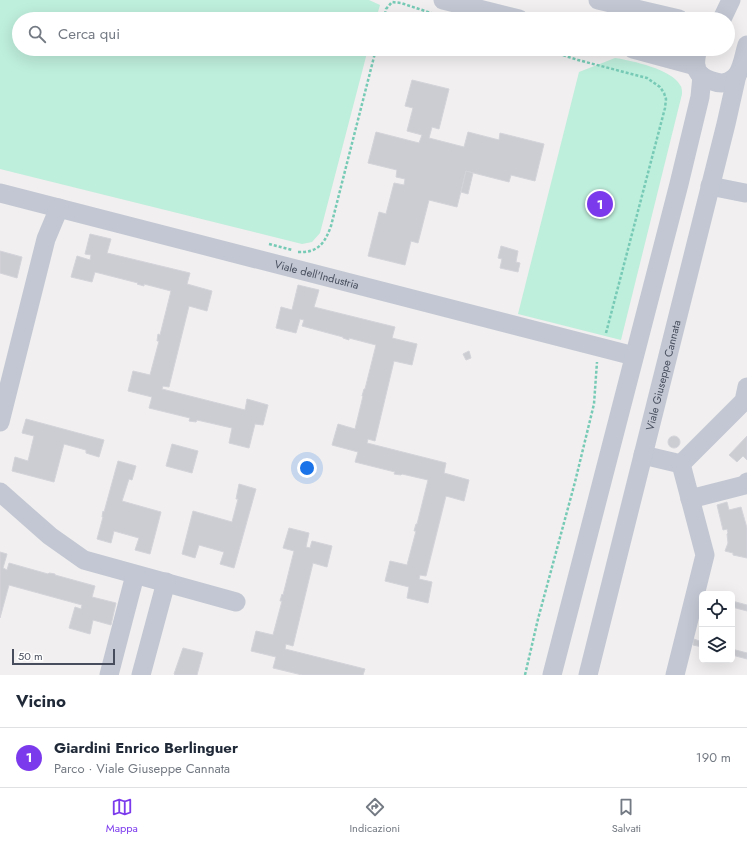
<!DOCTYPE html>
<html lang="it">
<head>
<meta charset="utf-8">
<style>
  :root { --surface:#fff; --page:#f6f6f7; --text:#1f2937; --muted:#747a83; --line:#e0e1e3; --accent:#7c3aed }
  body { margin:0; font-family:Jost,sans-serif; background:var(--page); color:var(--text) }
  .controls { position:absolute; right:12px; bottom:12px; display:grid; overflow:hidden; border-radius:6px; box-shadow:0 4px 16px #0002 }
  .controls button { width:36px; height:36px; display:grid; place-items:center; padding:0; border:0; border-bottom:1px solid var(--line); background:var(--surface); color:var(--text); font:20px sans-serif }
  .scale { position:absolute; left:12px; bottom:10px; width:103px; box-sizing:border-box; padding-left:4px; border:2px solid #474d5c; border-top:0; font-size:11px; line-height:14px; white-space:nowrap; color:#474d5c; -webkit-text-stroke:3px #fff; paint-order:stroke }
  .you { position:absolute; left:307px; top:468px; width:14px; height:14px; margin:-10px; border:3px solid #fff; border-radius:50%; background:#1a73e8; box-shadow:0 0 0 6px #1a73e833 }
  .badge { display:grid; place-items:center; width:26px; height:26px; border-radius:50%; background:var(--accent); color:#fff; font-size:13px; font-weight:700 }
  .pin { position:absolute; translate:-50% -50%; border:2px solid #fff; box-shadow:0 1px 4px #0006 }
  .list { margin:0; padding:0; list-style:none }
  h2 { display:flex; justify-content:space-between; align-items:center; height:52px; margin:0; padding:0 16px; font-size:17px }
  h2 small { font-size:13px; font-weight:400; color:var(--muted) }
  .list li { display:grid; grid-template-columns:26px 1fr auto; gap:12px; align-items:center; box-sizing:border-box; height:60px; padding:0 16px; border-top:1px solid var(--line) }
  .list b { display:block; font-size:15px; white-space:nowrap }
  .list p { margin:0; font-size:13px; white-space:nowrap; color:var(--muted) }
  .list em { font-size:13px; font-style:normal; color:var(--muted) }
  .icon { flex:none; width:22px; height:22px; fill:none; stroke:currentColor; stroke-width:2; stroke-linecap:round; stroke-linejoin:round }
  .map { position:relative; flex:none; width:747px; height:675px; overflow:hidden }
  .search { position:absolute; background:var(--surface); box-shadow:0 4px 16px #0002; left:12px; right:12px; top:12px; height:44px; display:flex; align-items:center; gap:10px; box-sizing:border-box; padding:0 14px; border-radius:22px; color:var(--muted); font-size:15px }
  .sheet { height:112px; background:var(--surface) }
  nav { display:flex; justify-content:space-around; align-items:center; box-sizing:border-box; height:56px; border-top:1px solid var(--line); background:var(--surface); font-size:11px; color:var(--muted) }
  nav a { display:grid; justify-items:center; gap:2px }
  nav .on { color:var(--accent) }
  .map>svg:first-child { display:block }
  .green { fill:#beeedc }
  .building { fill:#cccdd3; stroke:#d3d3da }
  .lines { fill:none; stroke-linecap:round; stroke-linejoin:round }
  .path { stroke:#77cbb6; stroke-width:2.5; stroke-dasharray:3 2; stroke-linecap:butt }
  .minor { stroke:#c2c7d3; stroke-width:19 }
  .labels { text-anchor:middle; stroke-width:3; stroke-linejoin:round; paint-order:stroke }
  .street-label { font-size:11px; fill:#474d5c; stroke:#fff }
</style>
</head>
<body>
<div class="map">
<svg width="747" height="675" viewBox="0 0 747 675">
  <rect width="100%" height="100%" fill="#f1efef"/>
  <g class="green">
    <polygon points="0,0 369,0 380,5 376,19 19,19 19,49 368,49 320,233 312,242 302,244 0,169"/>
    <path d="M 615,58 C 633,61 671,69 680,85 C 682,87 682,91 682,94 L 621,340 L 518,314 L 579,72 Z"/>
  </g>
  <g class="building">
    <polygon points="412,80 449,89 439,129 432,127 429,138 464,147 468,132 499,140 500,133 544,144 535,181 511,175 509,182 466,171 457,207 429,200 418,243 411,241 405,265 368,256 379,212 386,214 394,183 404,185 405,179 396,177 397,170 368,163 376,132 419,143 422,135 407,131 413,108 405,106"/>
    <polygon points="466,171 473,173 468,194 461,192"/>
    <polygon points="90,234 111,239 107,253 190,273 187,284 212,291 207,311 189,306 169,387 163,386 162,389 245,410 247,399 268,405 263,425 255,424 249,448 229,443 232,428 197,420 196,422 189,421 190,418 149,408 152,397 128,391 133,371 150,375 159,341 157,341 158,334 160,335 171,291 144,284 144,286 137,284 138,283 95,272 92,282 71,277 77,256 90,260 91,255 85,254"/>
    <polygon points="501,246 518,251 516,262 520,263 518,272 500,268 502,259 498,258"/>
    <polygon points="0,251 22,257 17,278 0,273"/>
    <polygon points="298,285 319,290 314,307 395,327 392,338 417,344 412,365 394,361 375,441 368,439 367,443 446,463 444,473 469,480 464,501 446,496 426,576 420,575 419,579 432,582 428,603 407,598 409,587 385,581 390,561 407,565 416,531 414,531 416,524 417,524 428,480 402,474 401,475 394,474 395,472 355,462 358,452 332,445 338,424 355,429 363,396 362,396 364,389 365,389 376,345 349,338 349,340 343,338 343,337 302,326 304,320 300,319 296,333 276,328 281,307 292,310"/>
    <polygon points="469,351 471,358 466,360 463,354"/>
    <polygon points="26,419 104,440 99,457 86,453 86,450 64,444 54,482 12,471 15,457 28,461 34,436 22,433"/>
    <polygon points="747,436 747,460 743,456 737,462 729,455"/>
    <circle cx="674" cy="442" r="6"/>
    <polygon points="172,444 198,451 192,473 166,466"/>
    <polygon points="118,461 136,466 132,480 129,479 122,501 161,512 150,554 135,550 139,538 114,531 111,543 97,539 103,517 102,517 103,511 104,512"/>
    <polygon points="239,484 256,489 234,568 220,564 224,552 199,545 195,558 182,554 193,511 232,522 238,499 236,499"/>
    <polygon points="727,502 729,510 741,507 747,528 747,558 733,555 733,553 725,551 728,543 727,534 728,533 727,529 723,530 717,505"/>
    <polygon points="289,528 309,533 306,547 310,548 312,541 332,546 327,567 313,563 293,646 286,644 285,649 365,669 363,675 302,675 273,668 276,657 251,651 256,631 273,635 282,601 280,601 282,594 283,595 294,551 283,548"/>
    <polygon points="0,552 7,554 3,568 7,570 9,563 48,574 49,573 55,574 55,575 95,586 92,597 116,603 111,625 93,620 90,634 69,628 75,607 81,609 82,605 9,585 0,618"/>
    <polygon points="732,601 747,605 747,611 732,607"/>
    <polygon points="694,639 702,642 702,647 693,645"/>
    <polygon points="183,648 203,653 197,675 175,675 174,674"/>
    <polygon points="732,649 747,653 747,659 732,655"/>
  </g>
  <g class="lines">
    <g class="path">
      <polyline points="384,19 386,9 392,2 401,3 434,14"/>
      <polyline points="544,49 578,60 647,78 660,87 664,93 666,99 665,108 606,333"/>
      <polyline points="269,244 292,250"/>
      <path d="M 298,252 C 318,253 325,243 331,226 L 376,49"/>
      <polyline points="525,675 538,619 575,482 594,404 597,362"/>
    </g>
    <g class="minor">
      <polyline points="443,0 519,19"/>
      <polyline points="598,0 679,19"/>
      <polyline points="722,19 731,0"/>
      <polyline points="633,49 696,66"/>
      <path d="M 698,49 C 696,56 694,63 697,70 C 701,79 719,85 727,82 C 730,81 736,77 737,75 C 743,66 744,54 747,45"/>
      <polyline points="710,186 745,193"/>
      <path id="s1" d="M 0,193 L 634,356"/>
      <polyline points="0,422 46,239 59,208"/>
      <polyline points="643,455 681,464"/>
      <polyline points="681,464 744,401 747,387"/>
      <polyline points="0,492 50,536 84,560 236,602"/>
      <polyline points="690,499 745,485 747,482"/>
      <polyline points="109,675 135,575"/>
      <polyline points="141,675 166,582"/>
      <polyline points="552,675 679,184 700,97 702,76"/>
      <path id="s2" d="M 588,675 L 726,124 L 737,75"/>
      <polyline points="675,675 705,555 681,464"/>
    </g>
  </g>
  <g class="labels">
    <g class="street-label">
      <text dy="4" stroke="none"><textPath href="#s1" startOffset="327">Viale dell'Industria</textPath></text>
      <text dy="4" stroke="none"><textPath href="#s2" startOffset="309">Viale Giuseppe Cannata</textPath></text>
    </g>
  </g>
</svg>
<div class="controls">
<button><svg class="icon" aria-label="locate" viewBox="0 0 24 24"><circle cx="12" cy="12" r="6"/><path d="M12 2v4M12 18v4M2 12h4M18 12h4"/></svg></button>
<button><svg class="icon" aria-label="layers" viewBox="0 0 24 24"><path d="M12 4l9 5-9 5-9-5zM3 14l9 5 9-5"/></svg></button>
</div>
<div class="scale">50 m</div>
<div class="you"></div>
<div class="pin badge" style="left:600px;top:204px">1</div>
<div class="search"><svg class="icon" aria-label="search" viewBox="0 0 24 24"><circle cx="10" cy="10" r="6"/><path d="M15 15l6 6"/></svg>Cerca qui</div>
</div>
<section class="sheet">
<h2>Vicino<small></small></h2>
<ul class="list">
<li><span class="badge">1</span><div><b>Giardini Enrico Berlinguer</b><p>Parco · Viale Giuseppe Cannata</p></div><em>190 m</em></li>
</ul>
</section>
<nav>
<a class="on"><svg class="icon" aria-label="map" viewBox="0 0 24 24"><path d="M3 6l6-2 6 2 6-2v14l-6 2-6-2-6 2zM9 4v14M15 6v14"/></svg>Mappa</a>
<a><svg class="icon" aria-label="directions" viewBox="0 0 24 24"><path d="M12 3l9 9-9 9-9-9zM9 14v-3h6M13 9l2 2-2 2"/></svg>Indicazioni</a>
<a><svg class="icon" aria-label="saved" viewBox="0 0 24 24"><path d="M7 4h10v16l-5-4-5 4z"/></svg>Salvati</a>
</nav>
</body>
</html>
